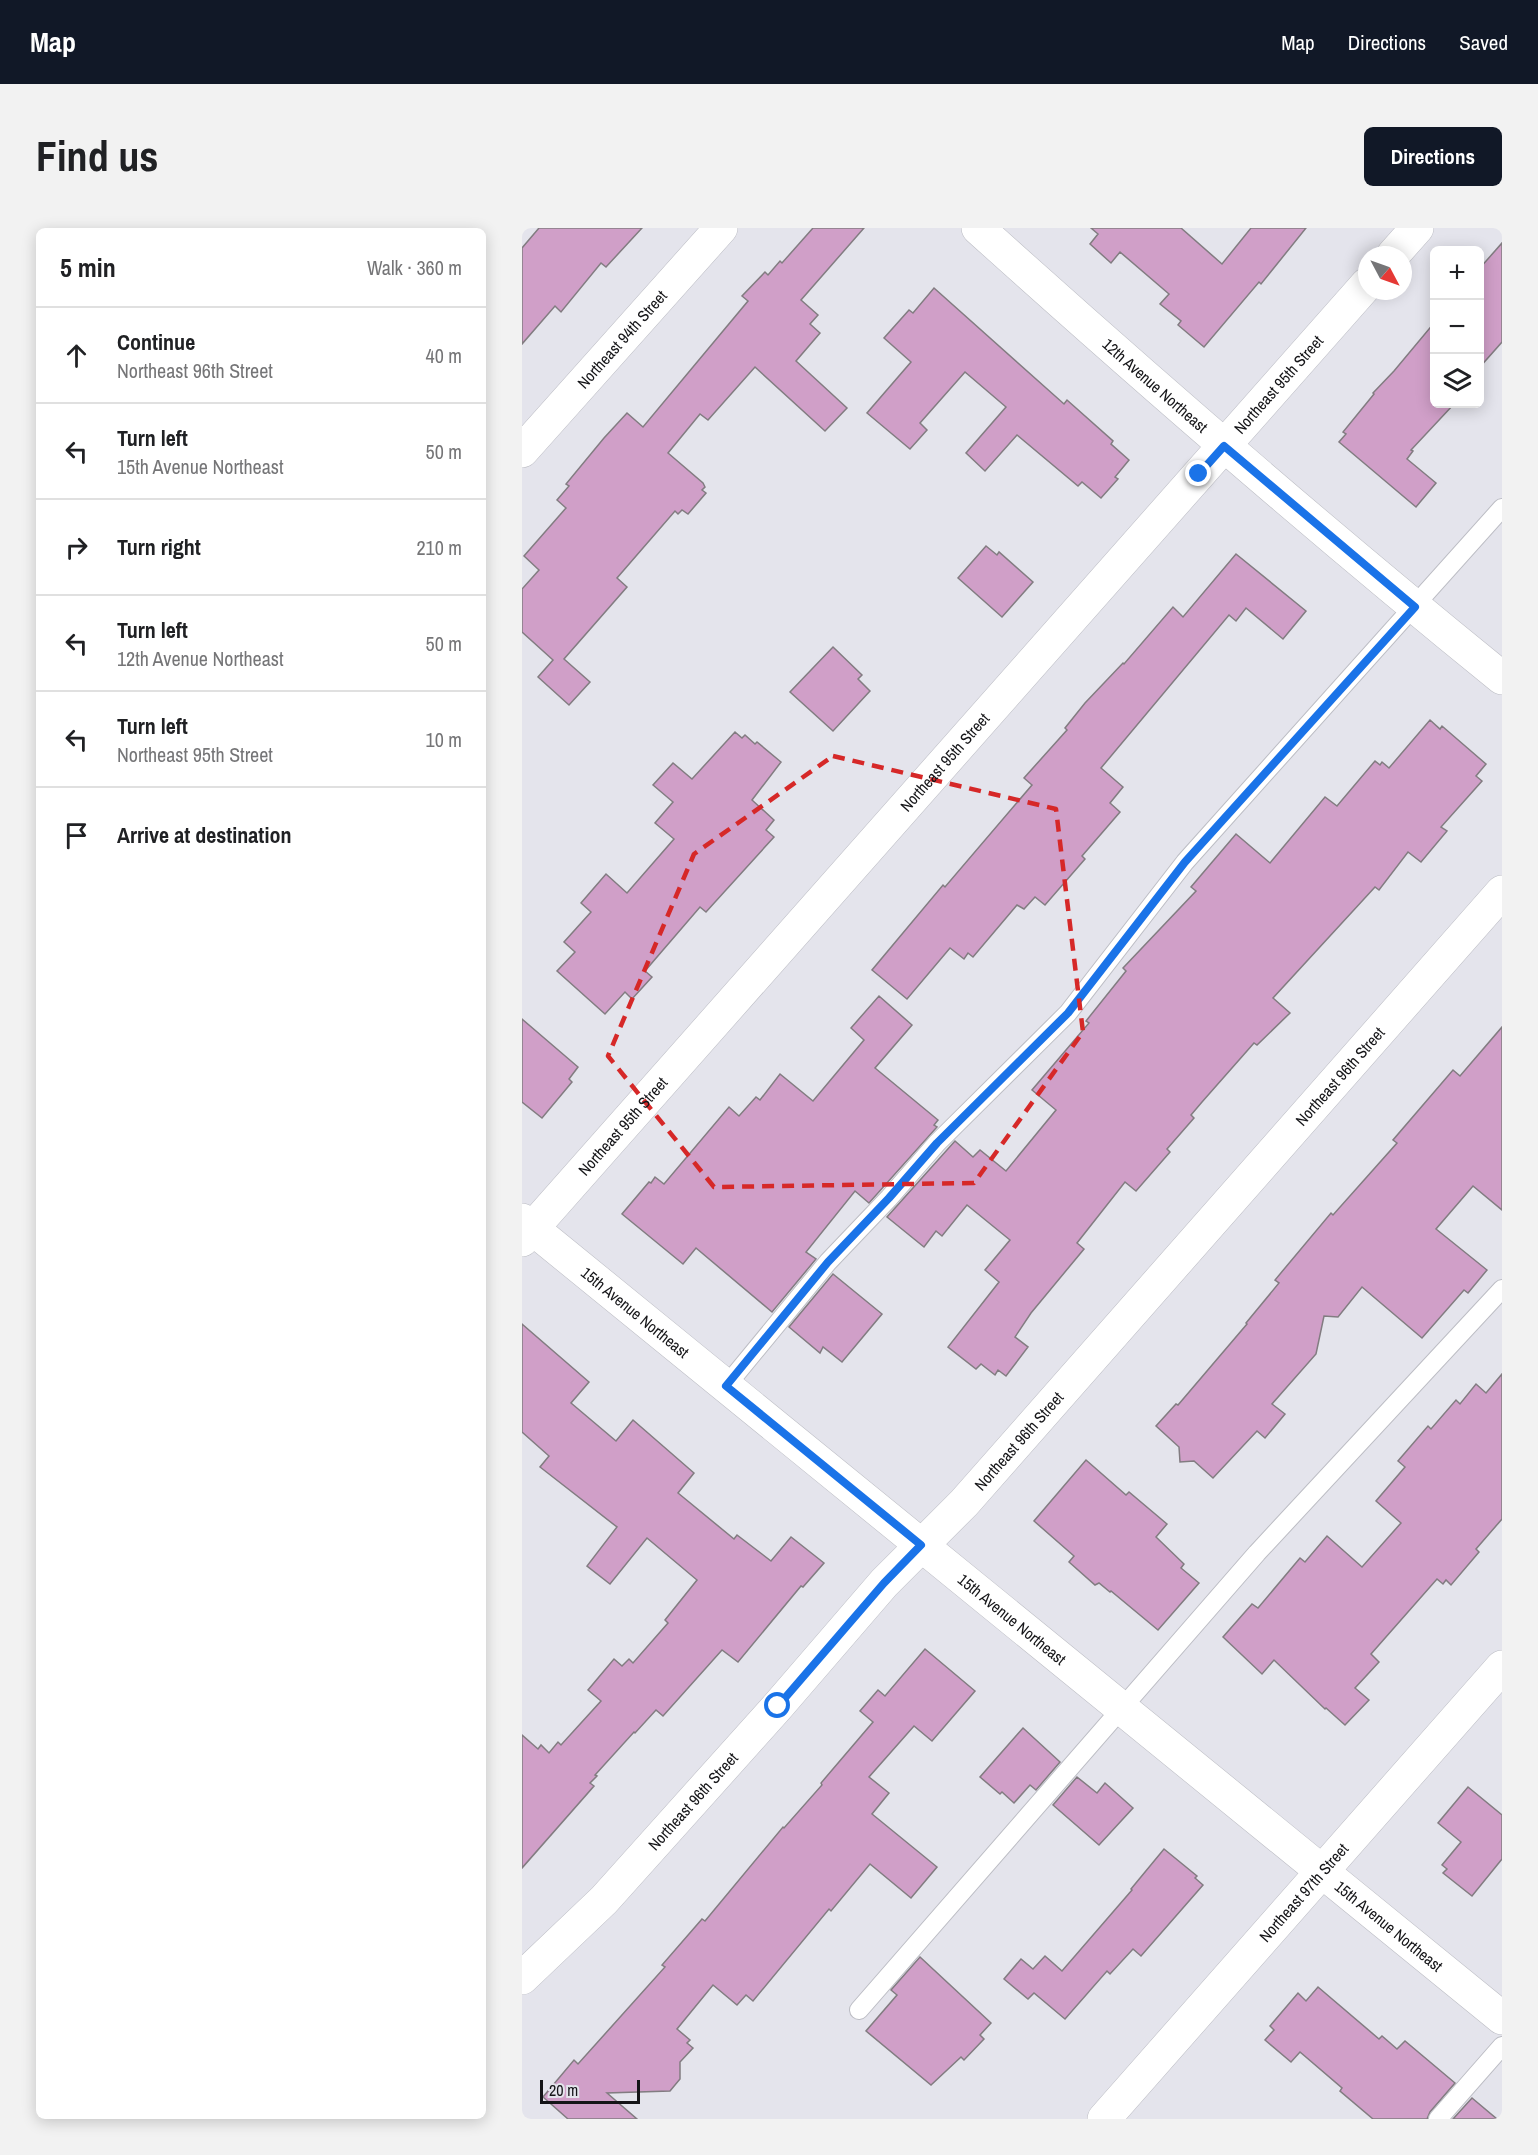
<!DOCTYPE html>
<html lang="en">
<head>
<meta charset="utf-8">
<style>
  :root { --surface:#fff; --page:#f2f2f2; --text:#202124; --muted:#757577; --line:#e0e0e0; --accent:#111827 }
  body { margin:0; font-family:"Archivo Narrow",sans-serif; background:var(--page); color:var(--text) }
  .controls { position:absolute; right:18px; top:18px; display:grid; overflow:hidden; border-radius:9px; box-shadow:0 3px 15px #0003 }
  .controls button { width:54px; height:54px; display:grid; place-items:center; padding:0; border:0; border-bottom:2px solid var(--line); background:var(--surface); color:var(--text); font:30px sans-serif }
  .compass { position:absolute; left:836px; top:18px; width:54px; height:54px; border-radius:50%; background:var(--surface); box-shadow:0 3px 15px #0003; rotate:131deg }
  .scale { position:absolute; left:18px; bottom:15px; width:100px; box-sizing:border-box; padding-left:6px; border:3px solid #151518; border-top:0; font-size:16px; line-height:21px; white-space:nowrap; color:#151518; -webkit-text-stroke:4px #e4e4ec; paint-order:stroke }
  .stop { position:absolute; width:18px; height:18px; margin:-14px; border:4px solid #1a73e8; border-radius:50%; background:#fff }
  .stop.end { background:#1a73e8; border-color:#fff; box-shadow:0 2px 6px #0008 }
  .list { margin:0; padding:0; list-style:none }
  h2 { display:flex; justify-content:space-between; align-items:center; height:78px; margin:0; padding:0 24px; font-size:26px }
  h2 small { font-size:20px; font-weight:400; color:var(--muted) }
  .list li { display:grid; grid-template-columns:39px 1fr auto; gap:18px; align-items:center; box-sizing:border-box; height:96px; padding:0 24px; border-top:2px solid var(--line) }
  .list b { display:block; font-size:22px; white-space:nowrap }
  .list p { margin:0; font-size:20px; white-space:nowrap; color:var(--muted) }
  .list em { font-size:20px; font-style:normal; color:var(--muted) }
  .icon { flex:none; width:33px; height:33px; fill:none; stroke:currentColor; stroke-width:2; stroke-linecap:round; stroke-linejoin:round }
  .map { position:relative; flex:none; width:980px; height:1891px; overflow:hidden; border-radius:9px }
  header { display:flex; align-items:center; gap:36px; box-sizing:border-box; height:84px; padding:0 30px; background:var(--accent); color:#fff }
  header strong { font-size:28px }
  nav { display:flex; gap:33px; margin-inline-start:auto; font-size:21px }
  .intro { display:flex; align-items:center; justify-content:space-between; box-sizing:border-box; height:144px; padding:0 36px }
  h1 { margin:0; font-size:42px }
  .button { padding:15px 27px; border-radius:9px; background:var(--accent); color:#fff; font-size:21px; font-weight:700 }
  main { display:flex; gap:36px; padding:0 36px }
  aside { flex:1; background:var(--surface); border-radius:9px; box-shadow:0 3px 15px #0003 }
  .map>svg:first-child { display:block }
  .building { fill:#d09fc8; stroke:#827c81; stroke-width:1.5 }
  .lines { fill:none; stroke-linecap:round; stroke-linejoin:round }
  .service-casing { stroke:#bcbdc4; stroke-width:20 }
  .minor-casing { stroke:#bcbdc4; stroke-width:34 }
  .tertiary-casing { stroke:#bcbdc4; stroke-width:34 }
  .service { stroke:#fff; stroke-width:18 }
  .minor { stroke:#fff; stroke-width:33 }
  .tertiary { stroke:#fff; stroke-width:33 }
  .route { stroke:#1a73e8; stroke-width:8 }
  .marked { fill:none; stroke:#d62828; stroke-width:4.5; stroke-dasharray:12 8; stroke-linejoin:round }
  .labels { text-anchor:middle; stroke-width:4.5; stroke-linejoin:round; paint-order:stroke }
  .street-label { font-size:16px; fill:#151518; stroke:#e4e4ec }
</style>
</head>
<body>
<header>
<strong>Map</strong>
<nav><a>Map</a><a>Directions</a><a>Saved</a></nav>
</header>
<div class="intro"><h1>Find us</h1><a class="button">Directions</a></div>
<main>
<aside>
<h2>5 min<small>Walk · 360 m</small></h2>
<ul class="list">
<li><svg class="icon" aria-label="ahead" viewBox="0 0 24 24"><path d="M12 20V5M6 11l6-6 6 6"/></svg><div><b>Continue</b><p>Northeast 96th Street</p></div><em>40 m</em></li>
<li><svg class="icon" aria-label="left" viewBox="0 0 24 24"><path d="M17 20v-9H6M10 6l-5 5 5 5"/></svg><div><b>Turn left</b><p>15th Avenue Northeast</p></div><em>50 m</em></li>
<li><svg class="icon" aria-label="right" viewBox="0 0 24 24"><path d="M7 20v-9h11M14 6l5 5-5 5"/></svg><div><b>Turn right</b></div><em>210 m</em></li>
<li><svg class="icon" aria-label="left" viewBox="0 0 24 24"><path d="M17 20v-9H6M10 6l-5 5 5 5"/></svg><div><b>Turn left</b><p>12th Avenue Northeast</p></div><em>50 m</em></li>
<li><svg class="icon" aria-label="left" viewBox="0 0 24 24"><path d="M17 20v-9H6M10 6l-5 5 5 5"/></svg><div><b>Turn left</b><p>Northeast 95th Street</p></div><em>10 m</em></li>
<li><svg class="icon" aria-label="arrive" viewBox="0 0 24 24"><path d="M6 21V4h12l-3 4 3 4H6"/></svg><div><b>Arrive at destination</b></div></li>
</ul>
</aside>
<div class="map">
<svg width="980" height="1891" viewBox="0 0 980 1891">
  <rect width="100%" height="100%" fill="#e4e4ec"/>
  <g class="building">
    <polygon points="17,0 120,0 84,39 79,35 39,84 33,78 0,116 0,20"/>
    <polygon points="291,0 342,0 279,72 296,87 288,96 298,105 274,133 325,180 303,203 233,139 186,192 178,186 146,225 181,255 183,259 180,262 184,265 166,286 160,282 156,286 153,283 95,350 105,359 42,431 68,454 47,477 16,449 31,432 0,404 0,361 17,342 2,328 44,280 35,272 47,258 44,256 82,210 105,185 121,199 226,73 220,68 243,44 246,47 258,33 260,35"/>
    <polygon points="569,0 659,0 700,36 729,0 784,0 739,56 737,54 682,119 656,97 659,93 638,76 647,66 598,24 589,35 568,16 576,6"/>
    <polygon points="980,15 980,114 957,140 957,41"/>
    <polygon points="412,60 542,176 545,172 591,213 589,216 607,232 593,249 596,251 579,270 560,254 556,258 495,207 463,243 444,225 484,179 443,144 398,195 405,202 388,221 345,185 389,134 362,110 387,82 391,85"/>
    <polygon points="912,95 912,176 932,176 889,222 891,223 885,231 914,255 894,279 817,214 824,206 821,204 852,166 851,165 872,143"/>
    <polygon points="464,318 475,327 477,324 511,354 480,389 436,350"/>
    <polygon points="714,326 784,383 761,411 724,380 714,393 707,387 579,540 601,559 588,575 598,584 560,628 563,631 523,677 513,669 502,681 495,677 451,729 446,725 442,731 428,720 385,771 350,742 421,657 423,659 510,557 502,550 545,502 543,500 563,475 601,435 602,436 651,379 661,389"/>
    <polygon points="311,419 340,447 336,451 348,463 311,503 268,464"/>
    <polygon points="908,492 918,501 920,498 964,536 954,548 960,553 919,599 925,603 899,634 886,624 857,662 853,659 751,770 768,785 735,817 732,815 680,874 669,887 672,890 645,921 648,924 614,963 603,954 555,1015 562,1021 509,1085 493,1109 506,1119 484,1148 476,1142 473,1147 459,1136 454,1141 426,1119 477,1054 463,1042 488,1012 445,977 420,1008 414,1003 402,1019 365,989 433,913 451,929 458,922 484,943 534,882 510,862 567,795 564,793 604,743 601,740 674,663 669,659 714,606 748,635 803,569 815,578 853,533 858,537 860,534 867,540"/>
    <polygon points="213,504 220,510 223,507 233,516 235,514 259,534 230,572 252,592 244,602 252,609 184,684 178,679 123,743 130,749 110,771 103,764 83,786 35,743 53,724 42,714 69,684 59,675 84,646 105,665 152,611 133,595 151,574 131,557 151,535 170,551"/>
    <polygon points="357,768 390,797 353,840 416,892 412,897 415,899 347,975 333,963 284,1024 294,1031 250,1084 174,1020 161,1036 100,986 127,954 129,955 133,949 142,956 207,879 217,888 234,869 238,872 258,846 291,873 342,812 329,800"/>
    <polygon points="0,791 56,839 47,851 50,854 20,890 0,874"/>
    <polygon points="980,799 980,982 951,958 914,1001 965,1042 946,1065 942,1062 900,1110 840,1059 816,1089 802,1088 794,1126 750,1176 763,1186 743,1210 735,1203 691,1250 672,1233 658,1234 657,1219 634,1198 654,1176 656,1177 725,1096 724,1095 757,1055 753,1052 809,985 811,987 875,915 871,912 931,842 938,848"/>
    <polygon points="311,1046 360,1086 320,1134 301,1119 298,1125 267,1099"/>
    <polygon points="0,1096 67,1154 49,1175 94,1213 111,1192 172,1245 156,1265 212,1311 215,1307 249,1333 269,1309 302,1335 281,1359 279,1358 216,1434 200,1422 141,1488 134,1482 113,1505 112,1504 73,1547 75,1548 68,1555 72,1558 0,1640 0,1507 16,1521 19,1517 27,1525 36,1514 39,1517 79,1473 66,1462 92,1431 100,1438 107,1431 111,1435 146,1395 143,1392 175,1352 125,1310 88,1356 65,1338 95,1299 18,1239 27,1228 0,1204"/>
    <polygon points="980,1146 980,1291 954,1321 957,1324 929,1357 924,1352 921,1356 915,1351 849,1426 857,1434 833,1460 847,1472 823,1497 804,1480 803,1481 752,1432 740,1446 701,1409 730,1376 736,1380 778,1330 783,1334 805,1308 840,1339 879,1295 854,1273 883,1239 876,1233 906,1198 909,1201 934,1172 938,1176 954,1156 964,1165"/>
    <polygon points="564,1232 604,1267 607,1264 645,1296 634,1309 662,1336 659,1340 677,1355 636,1402 589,1363 588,1364 577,1355 573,1357 547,1334 552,1328 512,1293"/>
    <polygon points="403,1421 453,1463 410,1513 392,1498 347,1549 367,1565 350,1586 415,1639 389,1670 348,1636 309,1683 307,1681 231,1773 224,1767 215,1777 191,1757 155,1801 168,1812 165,1815 171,1820 158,1834 158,1851 148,1863 85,1865 115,1891 46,1891 21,1869 52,1832 56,1836 143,1739 140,1737 180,1691 183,1693 261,1599 262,1600 300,1557 299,1555 351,1494 338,1483 356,1462 363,1468"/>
    <polygon points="501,1500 538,1534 514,1562 508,1557 492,1575 480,1564 478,1566 458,1549"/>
    <polygon points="555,1549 575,1565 583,1555 611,1580 577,1617 531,1577"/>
    <polygon points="946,1559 980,1587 980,1631 950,1668 921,1645 925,1641 920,1637 939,1614 916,1595"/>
    <polygon points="642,1621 675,1648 673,1650 681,1657 619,1728 611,1721 588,1746 585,1743 543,1791 512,1765 506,1771 482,1751 499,1731 511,1741 523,1728 540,1743 610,1662 609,1661"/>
    <polygon points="398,1729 469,1795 458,1807 462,1811 442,1832 439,1829 409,1857 344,1803 375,1767 369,1762"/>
    <polygon points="796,1759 857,1811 860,1808 875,1821 883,1813 933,1855 908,1884 905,1891 851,1891 818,1863 820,1860 778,1824 769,1834 743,1812 752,1802 748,1798 776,1765 784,1773"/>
    <polygon points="950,1870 975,1891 931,1891"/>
  </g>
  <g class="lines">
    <defs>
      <g id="service">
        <polyline points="204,1158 306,1034 367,970 415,915 546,785 663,634 980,280"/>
        <polyline points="337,1782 735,1325 980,1061"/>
        <polyline points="916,1891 980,1818"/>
      </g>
      <g id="minor">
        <path id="s1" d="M 456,0 C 627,154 801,305 980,450"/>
        <polyline points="871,27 895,0"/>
        <path id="s2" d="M 0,223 L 199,0"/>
        <path id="s3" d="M 0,1012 L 845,56"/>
        <path id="s4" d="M 0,1750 L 82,1672 L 256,1478 L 362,1355 L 442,1275 L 980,664"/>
        <path id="s5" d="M 582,1891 L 980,1439"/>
      </g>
      <g id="tertiary">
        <path id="s6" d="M 0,992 L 980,1790"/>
      </g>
    </defs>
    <use href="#service" class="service-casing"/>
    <use href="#minor" class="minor-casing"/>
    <use href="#tertiary" class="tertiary-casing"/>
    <use href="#service" class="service"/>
    <use href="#minor" class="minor"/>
    <use href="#tertiary" class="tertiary"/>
  </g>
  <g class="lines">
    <polyline class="route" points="256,1478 362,1355 399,1317 204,1158 306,1034 367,970 415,915 546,785 663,634 893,379 702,218 677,246"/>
  </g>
  <path class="marked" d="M 311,528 L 534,581 L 561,804 L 452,955 L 192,959 L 86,828 L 172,626 Z"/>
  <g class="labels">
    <g class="street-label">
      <text dy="6" stroke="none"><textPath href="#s2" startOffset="150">Northeast 94th Street</textPath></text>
      <text dy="6" stroke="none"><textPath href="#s3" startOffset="1142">Northeast 95th Street</textPath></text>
      <text dy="6" stroke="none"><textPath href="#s1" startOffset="237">12th Avenue Northeast</textPath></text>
      <text dy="6" stroke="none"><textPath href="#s3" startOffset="638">Northeast 95th Street</textPath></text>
      <text dy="6" stroke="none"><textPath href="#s4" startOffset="1218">Northeast 96th Street</textPath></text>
      <text dy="6" stroke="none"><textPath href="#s3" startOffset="152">Northeast 95th Street</textPath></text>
      <text dy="6" stroke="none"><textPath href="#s6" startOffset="146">15th Avenue Northeast</textPath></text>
      <text dy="6" stroke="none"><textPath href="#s4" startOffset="732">Northeast 96th Street</textPath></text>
      <text dy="6" stroke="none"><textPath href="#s6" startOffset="632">15th Avenue Northeast</textPath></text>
      <text dy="6" stroke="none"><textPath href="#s4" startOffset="246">Northeast 96th Street</textPath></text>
      <text dy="6" stroke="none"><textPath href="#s5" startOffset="302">Northeast 97th Street</textPath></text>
      <text dy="6" stroke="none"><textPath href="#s6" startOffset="1118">15th Avenue Northeast</textPath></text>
    </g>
  </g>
</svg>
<div class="controls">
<button>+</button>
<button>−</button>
<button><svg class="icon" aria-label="layers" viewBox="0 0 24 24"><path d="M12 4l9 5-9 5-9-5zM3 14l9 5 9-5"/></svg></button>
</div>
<svg class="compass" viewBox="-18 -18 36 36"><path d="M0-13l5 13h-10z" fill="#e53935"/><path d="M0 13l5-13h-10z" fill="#757577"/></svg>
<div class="scale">20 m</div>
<div class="stop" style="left:256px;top:1478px"></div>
<div class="stop end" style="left:677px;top:246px"></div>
</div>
</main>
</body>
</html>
